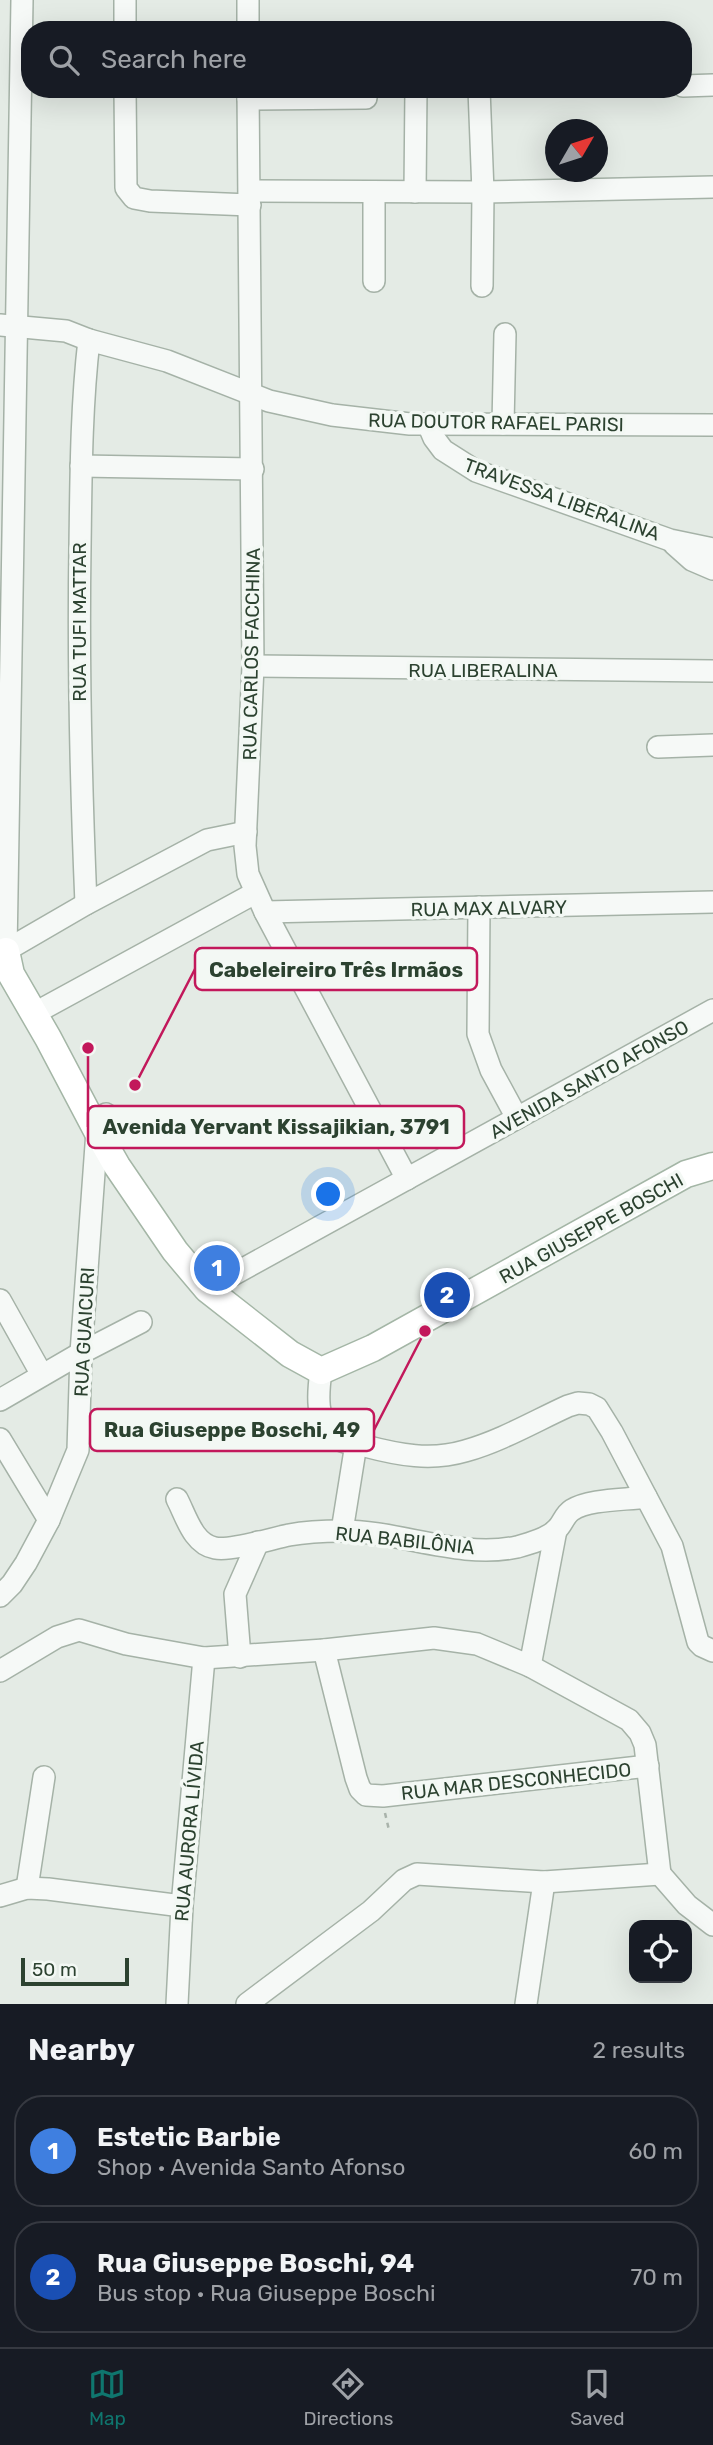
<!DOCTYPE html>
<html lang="en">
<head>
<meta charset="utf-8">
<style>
  :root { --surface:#171b24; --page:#242831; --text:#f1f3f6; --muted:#9ea1a6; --line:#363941; --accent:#0f766e }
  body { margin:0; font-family:Rubik,sans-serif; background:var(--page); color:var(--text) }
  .controls { position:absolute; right:21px; bottom:21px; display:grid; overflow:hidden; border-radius:14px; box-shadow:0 7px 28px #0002 }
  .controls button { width:63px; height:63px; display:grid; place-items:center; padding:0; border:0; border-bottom:2px solid var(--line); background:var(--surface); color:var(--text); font:35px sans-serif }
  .compass { position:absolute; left:545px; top:119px; width:63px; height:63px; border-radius:50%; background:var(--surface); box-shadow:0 7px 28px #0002; rotate:51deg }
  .scale { position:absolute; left:21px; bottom:18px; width:108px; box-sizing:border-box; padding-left:7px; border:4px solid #2c4230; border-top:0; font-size:19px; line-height:24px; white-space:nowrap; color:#2c4230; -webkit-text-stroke:5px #f3f8f4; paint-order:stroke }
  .you { position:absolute; left:329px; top:1195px; width:24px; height:24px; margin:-18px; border:5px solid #fff; border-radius:50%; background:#1a73e8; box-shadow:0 0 0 10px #1a73e833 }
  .badge { display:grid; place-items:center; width:46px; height:46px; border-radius:50%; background:var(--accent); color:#fff; font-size:23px; font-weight:700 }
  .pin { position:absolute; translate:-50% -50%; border:4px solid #fff; box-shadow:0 2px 7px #0006 }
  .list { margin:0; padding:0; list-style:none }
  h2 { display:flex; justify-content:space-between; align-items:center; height:91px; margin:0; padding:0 28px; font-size:30px }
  h2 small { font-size:23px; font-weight:400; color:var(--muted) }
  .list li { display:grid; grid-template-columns:46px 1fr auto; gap:21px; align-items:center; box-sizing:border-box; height:112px; margin:0 14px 14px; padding:0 14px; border:2px solid var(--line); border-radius:28px }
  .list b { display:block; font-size:26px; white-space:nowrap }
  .list p { margin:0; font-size:23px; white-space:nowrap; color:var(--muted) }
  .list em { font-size:23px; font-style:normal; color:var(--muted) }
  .icon { flex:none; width:38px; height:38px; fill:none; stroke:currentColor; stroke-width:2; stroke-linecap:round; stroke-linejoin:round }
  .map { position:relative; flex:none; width:713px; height:2004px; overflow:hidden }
  .search { position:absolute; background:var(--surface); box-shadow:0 7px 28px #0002; left:21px; right:21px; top:21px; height:77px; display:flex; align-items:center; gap:18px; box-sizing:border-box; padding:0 24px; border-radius:28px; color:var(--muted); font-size:26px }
  .sheet { height:343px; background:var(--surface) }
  nav { display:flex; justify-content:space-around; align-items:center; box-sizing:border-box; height:98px; border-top:2px solid var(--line); background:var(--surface); font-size:19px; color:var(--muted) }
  nav a { display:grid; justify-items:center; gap:4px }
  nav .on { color:var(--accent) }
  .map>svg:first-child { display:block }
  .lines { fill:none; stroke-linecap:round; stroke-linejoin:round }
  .minor-casing { stroke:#a5b2a7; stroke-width:24 }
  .major-casing { stroke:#a4b6a6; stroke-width:29 }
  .path { stroke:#a9b3ab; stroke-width:2.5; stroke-dasharray:5 5; stroke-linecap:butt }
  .minor { stroke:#f6f9f7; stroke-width:21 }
  .major { stroke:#fff; stroke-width:26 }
  .labels { text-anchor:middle; stroke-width:7; stroke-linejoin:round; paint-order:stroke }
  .street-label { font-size:19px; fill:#2c4230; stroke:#f3f8f4 }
  .leader { fill:none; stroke:#c2185b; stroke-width:2.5 }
  .callout-dot { fill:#c2185b; stroke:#f3f8f4; stroke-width:2.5 }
  .callout { fill:#f3f8f4; stroke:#c2185b; stroke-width:2.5 }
  .callout-label { font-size:21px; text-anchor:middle; font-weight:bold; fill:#2c4230 }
</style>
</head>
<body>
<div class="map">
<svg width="713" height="2004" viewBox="0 0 713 2004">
  <rect width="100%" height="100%" fill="#e4ebe5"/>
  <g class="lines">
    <defs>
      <g id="minor">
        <polyline points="248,0 248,30"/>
        <polyline points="125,30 125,0"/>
        <polyline points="683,86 713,85"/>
        <polyline points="125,89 126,188 134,198 150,201 250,205"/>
        <polyline points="248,89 253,666 245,846 248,874 265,912 407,1179"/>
        <polyline points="479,89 483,192 482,286"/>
        <polyline points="248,99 366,98"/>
        <polyline points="251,191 483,192 713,187"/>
        <polyline points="415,192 416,89"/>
        <polyline points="374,193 374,281"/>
        <polyline points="0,325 66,331 89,340 167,361 269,401 332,415 410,424 713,425"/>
        <polyline points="428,424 434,438 443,450 476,471 670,540 713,549"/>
        <polyline points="503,424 505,334"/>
        <polyline points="81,466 253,469"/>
        <polyline points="674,544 692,560 713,569"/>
        <polyline points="253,666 713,671"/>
        <polyline points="658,747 713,745"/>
        <path d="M 86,904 C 81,785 78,666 80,547 C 81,478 81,409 89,340"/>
        <polyline points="479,907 478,1034 491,1070 517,1118"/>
        <polyline points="265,912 713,902"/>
        <polyline points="6,951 22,0"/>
        <polyline points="0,954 86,904 207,840 246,832"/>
        <polyline points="46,1007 255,893"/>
        <polyline points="207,1289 713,1010"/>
        <polyline points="0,1300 42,1375"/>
        <path d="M 321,1371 C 318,1392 315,1422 334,1437 C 342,1443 355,1444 365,1446 C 399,1455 431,1461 465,1451 C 501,1441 535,1421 568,1406 L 578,1403 L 589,1404 L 597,1408 L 612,1432 L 672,1546 L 698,1642 L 702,1646 L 713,1651"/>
        <polyline points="0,1400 81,1353 141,1322"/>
        <polyline points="0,1439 49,1520"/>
        <path d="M 177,1499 C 186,1516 193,1544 215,1548 C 232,1551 270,1539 289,1535 C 305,1532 325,1531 342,1531 C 400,1531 459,1559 517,1547 C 528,1544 547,1539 556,1530 C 563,1524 564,1515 572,1510 C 589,1499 625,1500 646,1497"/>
        <polyline points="342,1531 356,1444"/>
        <polyline points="0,1596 12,1584 26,1563 49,1520 78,1450 81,1353 97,1131 106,1114"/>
        <polyline points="324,1650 356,1778 360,1789 366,1795 383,1796 648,1766"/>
        <polyline points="240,1657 235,1594 258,1542"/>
        <polyline points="530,1666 556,1530"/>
        <polyline points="0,1671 57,1637 79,1630 126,1644 204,1658 324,1650 434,1638 477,1644 530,1666 629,1720 640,1733 645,1745 660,1874"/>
        <polyline points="660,1874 687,1905 713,1925"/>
        <polyline points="27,1888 44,1777"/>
        <polyline points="0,1896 27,1888 48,1889 182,1906"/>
        <polyline points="177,2004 182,1906 204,1658"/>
        <polyline points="247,2004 371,1911 404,1880 417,1874 544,1882 660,1874"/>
        <polyline points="526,2004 544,1882"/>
      </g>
      <polyline id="major" points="6,951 11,974 48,1038 97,1131 117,1166 175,1251 207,1289 290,1354 321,1371 373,1348 686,1174 713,1166"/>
    </defs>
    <use href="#minor" class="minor-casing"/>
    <use href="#major" class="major-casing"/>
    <polyline class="path" points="385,1813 389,1830"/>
    <use href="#minor" class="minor"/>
    <use href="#major" class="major"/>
  </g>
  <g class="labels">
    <g class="street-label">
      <text transform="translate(496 422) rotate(1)" y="7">RUA DOUTOR RAFAEL PARISI</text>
      <text transform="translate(562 499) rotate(20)" y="7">TRAVESSA LIBERALINA</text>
      <text transform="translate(79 622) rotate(-90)" y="7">RUA TUFI MATTAR</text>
      <text transform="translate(251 654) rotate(-89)" y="7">RUA CARLOS FACCHINA</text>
      <text x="483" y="677">RUA LIBERALINA</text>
      <text transform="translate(489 908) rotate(-1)" y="7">RUA MAX ALVARY</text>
      <text transform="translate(589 1079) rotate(-29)" y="7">AVENIDA SANTO AFONSO</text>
      <text transform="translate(591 1228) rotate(-29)" y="7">RUA GIUSEPPE BOSCHI</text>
      <text transform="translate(84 1332) rotate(-87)" y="7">RUA GUAICURI</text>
      <text transform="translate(405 1540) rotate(6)" y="7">RUA BABILÔNIA</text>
      <text transform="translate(516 1781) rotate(-6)" y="7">RUA MAR DESCONHECIDO</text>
      <text transform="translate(189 1831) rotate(-85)" y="7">RUA AURORA LÍVIDA</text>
    </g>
  </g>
  <path class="leader" d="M135 1085L195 969M88 1048L88 1127M425 1331L374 1430"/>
  <g class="callout-dot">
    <circle cx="135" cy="1085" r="7"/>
    <circle cx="88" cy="1048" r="7"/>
    <circle cx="425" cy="1331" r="7"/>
  </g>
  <g class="callout">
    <rect x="195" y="948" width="282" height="42" rx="7"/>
    <rect x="88" y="1106" width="376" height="42" rx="7"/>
    <rect x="90" y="1409" width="284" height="42" rx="7"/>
  </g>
  <g class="callout-label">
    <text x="336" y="977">Cabeleireiro Três Irmãos</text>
    <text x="276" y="1134">Avenida Yervant Kissajikian, 3791</text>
    <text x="232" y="1437">Rua Giuseppe Boschi, 49</text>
  </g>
</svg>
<div class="controls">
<button><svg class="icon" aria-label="locate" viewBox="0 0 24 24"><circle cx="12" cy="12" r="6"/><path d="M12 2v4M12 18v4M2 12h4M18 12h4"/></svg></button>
</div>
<svg class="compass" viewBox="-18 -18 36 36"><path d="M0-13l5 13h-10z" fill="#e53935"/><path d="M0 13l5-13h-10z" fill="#9ea1a6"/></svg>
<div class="scale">50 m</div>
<div class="you"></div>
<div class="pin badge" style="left:217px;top:1268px;background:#3f7fe0">1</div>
<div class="pin badge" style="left:447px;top:1295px;background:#1a4fb4">2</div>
<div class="search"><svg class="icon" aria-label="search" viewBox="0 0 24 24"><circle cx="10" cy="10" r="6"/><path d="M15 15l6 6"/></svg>Search here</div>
</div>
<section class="sheet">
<h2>Nearby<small>2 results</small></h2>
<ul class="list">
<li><span class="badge" style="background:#3f7fe0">1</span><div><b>Estetic Barbie</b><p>Shop · Avenida Santo Afonso</p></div><em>60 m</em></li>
<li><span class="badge" style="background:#1a4fb4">2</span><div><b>Rua Giuseppe Boschi, 94</b><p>Bus stop · Rua Giuseppe Boschi</p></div><em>70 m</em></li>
</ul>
</section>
<nav>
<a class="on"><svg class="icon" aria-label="map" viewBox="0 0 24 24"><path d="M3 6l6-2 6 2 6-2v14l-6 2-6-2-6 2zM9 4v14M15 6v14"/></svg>Map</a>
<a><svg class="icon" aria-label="directions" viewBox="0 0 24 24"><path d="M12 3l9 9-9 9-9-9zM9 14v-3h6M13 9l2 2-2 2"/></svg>Directions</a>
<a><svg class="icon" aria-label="saved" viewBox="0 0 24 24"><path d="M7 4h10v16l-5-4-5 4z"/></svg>Saved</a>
</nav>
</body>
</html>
